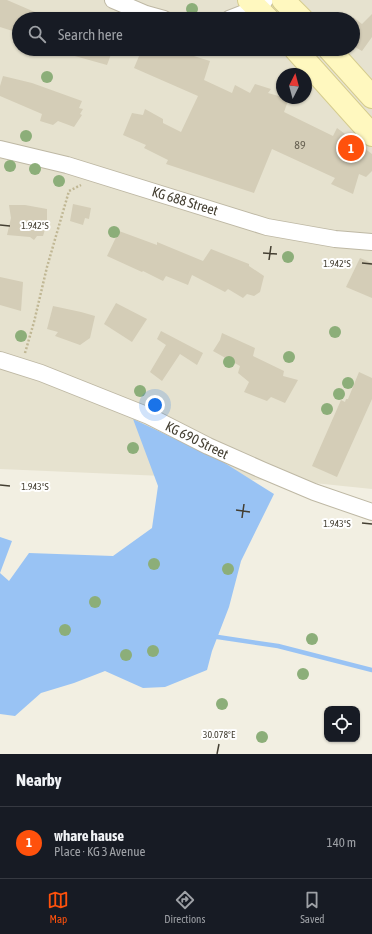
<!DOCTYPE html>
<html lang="en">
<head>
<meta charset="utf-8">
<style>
  :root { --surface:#171b24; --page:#242831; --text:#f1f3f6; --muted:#9ea1a6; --line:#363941; --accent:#ff510c }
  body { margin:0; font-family:"Asap Condensed",sans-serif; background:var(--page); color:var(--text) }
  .controls { position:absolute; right:12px; bottom:12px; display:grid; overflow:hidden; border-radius:8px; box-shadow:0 1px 3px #0004 }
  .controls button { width:36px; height:36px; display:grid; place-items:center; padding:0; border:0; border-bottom:1px solid var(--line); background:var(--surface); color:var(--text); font:20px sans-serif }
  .compass { position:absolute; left:276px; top:68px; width:36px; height:36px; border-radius:50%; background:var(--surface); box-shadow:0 1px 3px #0004; rotate:6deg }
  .you { position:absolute; left:155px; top:405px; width:14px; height:14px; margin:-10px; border:3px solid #fff; border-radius:50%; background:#1a73e8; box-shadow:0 0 0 6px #1a73e833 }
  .badge { display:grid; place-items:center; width:26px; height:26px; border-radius:50%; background:var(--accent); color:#fff; font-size:13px; font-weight:700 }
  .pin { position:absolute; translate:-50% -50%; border:2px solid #fff; box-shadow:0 1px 4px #0006 }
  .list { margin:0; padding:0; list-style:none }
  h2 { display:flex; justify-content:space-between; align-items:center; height:52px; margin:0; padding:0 16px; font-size:17px }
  h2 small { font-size:13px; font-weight:400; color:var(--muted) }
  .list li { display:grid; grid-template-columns:26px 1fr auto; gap:12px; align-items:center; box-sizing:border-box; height:72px; padding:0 16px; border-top:1px solid var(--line) }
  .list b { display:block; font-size:15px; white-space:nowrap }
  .list p { margin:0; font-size:13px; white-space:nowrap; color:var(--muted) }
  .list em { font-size:13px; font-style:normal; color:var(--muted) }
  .icon { flex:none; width:22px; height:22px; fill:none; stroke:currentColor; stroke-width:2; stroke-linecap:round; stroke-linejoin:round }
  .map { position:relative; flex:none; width:372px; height:754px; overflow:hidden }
  .search { position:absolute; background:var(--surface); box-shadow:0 1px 3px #0004; left:12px; right:12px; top:12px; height:44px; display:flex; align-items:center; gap:10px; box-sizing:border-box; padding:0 14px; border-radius:22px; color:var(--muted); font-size:15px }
  .sheet { height:124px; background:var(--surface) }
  nav { display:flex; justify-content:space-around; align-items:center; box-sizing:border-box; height:56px; border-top:1px solid var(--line); background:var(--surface); font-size:11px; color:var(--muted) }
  nav a { display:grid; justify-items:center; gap:2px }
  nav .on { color:var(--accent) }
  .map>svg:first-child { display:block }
  .residential { fill:#e6e2cf; fill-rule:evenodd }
  .water { fill:#99c3f4 }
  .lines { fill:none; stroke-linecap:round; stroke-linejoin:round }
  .stream { stroke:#99c3f4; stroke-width:4.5 }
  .building { fill:#d4cdb7 }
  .street-casing { stroke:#beb8a4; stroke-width:18 }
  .secondary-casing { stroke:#d5cc8e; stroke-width:24 }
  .path { stroke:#c0b794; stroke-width:2.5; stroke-dasharray:2 2; stroke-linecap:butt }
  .street { stroke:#fff; stroke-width:16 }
  .secondary { stroke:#fff8bf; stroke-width:22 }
  .tree { fill:#8cae79 }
  .ticks { fill:none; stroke:#443f32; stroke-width:1.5 }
  .labels { text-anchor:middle; stroke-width:4; stroke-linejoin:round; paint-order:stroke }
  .number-label { font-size:12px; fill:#686253 }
  .street-label { font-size:14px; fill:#443f32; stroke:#fff }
  .ticks-label { font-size:10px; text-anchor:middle; fill:#443f32; stroke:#fff; stroke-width:4; stroke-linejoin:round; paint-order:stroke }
</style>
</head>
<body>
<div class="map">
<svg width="372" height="754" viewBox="0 0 372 754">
  <rect width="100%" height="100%" fill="#f2efe2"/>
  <path class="residential" d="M 0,0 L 372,0 L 372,489 L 304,482 L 0,469 ZM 19,19 L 353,19 L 353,49 L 19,49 ZM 282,74 L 306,74 L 306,98 L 282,98 Z"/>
  <polygon class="water" points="133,419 220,460 274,494 241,561 229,607 212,651 207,670 165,687 143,688 105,671 74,683 41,693 15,716 0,714 0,537 12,541 0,573 9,581 29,553 113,556 152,528 158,486"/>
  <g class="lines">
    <polyline class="stream" points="211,636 278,646 372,670"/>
  </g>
  <g class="building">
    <polygon points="0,0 7,0 51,19 19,19 19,33 0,27"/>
    <polygon points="372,14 372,37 362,51 353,46 353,17 362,24"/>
    <polygon points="65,49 113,49 107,65 64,53"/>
    <polygon points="142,49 185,49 184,53 210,61 204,80 232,93 235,85 250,93 255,84 271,89 268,93 282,97 282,98 289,98 284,112 333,136 337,128 372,154 372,171 366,177 359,174 353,194 331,184 335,178 272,149 254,193 166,164 168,160 144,148 146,145 123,135 132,113 143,115 145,109 163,119 163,123 181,132 198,96 134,68"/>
    <polygon points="3,76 32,83 82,101 79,108 83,109 80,114 82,115 74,127 58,121 53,125 40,121 42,114 0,96 0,86"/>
    <polygon points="73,204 91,208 89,219 85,218 83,225 70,221"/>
    <polygon points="9,205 25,205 47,209 47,223 43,236 37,236 34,240 30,237 7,235 11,218"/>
    <polygon points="119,231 157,245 157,242 203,261 211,249 249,264 249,266 264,276 260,292 254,296 247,294 243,298 228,289 225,292 192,275 188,285 166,276 163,281 143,271 142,272 107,256"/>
    <polygon points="360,258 372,263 372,298 346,287"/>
    <polygon points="0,277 23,282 21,311 0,305"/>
    <polygon points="116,303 147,319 132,342 104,324"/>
    <polygon points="53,306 81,312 95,316 90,338 80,345 55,336 58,332 47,329"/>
    <polygon points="161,331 203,353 197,365 180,354 162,381 150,372 166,345 157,339"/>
    <polygon points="222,333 255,348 253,356 284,371 283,376 298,380 285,403 271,397 267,401 244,392 249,382 238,373 240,366 213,351 220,340"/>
    <polygon points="359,372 372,378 372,399 337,477 312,466 341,400 345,402 346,399 348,399"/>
  </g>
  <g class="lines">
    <defs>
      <g id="street">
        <polyline points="113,0 146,14 164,19"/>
        <polyline points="229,19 257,8 265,0"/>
        <polyline points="0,149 67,165 267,227 335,239 372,242"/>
        <polyline points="0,360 41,373 149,416 208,446 262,470 314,492 372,512"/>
      </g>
      <g id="secondary">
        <polyline points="249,0 268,19"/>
        <polyline points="283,0 302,19"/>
        <polyline points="295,49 372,135"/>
        <polyline points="329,49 372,97"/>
      </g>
    </defs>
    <use href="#street" class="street-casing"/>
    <use href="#secondary" class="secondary-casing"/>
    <polyline class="path" points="25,353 34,322 47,267 69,191 81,185"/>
    <use href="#street" class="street"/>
    <use href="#secondary" class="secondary"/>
  </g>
  <g class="tree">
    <circle cx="192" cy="9" r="6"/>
    <circle cx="47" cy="77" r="6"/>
    <circle cx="26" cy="136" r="6"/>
    <circle cx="10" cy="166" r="6"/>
    <circle cx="35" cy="169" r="6"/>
    <circle cx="59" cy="181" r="6"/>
    <circle cx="114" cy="232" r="6"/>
    <circle cx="288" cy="257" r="6"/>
    <circle cx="335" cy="332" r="6"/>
    <circle cx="21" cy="336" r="6"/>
    <circle cx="289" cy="357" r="6"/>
    <circle cx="229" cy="362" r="6"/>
    <circle cx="348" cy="383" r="6"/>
    <circle cx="140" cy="391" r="6"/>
    <circle cx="339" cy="394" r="6"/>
    <circle cx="327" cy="409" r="6"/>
    <circle cx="133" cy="448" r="6"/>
    <circle cx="154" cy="564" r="6"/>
    <circle cx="228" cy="569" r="6"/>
    <circle cx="95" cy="602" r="6"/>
    <circle cx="65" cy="630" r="6"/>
    <circle cx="312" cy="639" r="6"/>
    <circle cx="153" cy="651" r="6"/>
    <circle cx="126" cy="655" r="6"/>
    <circle cx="303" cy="674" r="6"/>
    <circle cx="222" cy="704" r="6"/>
    <circle cx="262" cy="737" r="6"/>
  </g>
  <path class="ticks" d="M 0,225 L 10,226M 263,253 L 277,254M 269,260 L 271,246M 362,263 L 372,264M 0,485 L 10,486M 236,510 L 250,512M 242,518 L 244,504M 362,523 L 372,524M 217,754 L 219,744"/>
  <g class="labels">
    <g class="number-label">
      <text x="300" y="149">89</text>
    </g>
    <g class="street-label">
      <text transform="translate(185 201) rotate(17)" y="5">KG 688 Street</text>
      <text transform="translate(197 440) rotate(26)" y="5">KG 690 Street</text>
    </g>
  </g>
  <g class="ticks-label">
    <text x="35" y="229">1.942°S</text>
    <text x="337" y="267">1.942°S</text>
    <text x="35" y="490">1.943°S</text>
    <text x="337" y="527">1.943°S</text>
    <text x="219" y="738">30.078°E</text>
  </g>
</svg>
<div class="controls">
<button><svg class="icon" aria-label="locate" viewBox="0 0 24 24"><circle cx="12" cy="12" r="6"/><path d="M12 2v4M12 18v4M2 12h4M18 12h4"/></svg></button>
</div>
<svg class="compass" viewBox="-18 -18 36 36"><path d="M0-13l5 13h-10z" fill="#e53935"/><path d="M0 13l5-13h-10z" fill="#9ea1a6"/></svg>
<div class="you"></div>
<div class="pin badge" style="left:351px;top:148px">1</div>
<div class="search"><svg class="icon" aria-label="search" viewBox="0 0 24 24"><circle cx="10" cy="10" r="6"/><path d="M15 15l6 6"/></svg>Search here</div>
</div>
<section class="sheet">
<h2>Nearby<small></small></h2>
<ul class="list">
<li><span class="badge">1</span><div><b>whare hause</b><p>Place · KG 3 Avenue</p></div><em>140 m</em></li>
</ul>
</section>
<nav>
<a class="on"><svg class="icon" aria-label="map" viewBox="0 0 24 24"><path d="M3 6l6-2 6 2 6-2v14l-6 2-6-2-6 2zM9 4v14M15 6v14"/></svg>Map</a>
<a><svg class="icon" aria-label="directions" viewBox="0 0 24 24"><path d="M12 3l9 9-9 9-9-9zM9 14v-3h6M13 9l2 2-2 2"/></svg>Directions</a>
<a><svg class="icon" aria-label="saved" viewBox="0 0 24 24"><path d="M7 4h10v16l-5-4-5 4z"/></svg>Saved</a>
</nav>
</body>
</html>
